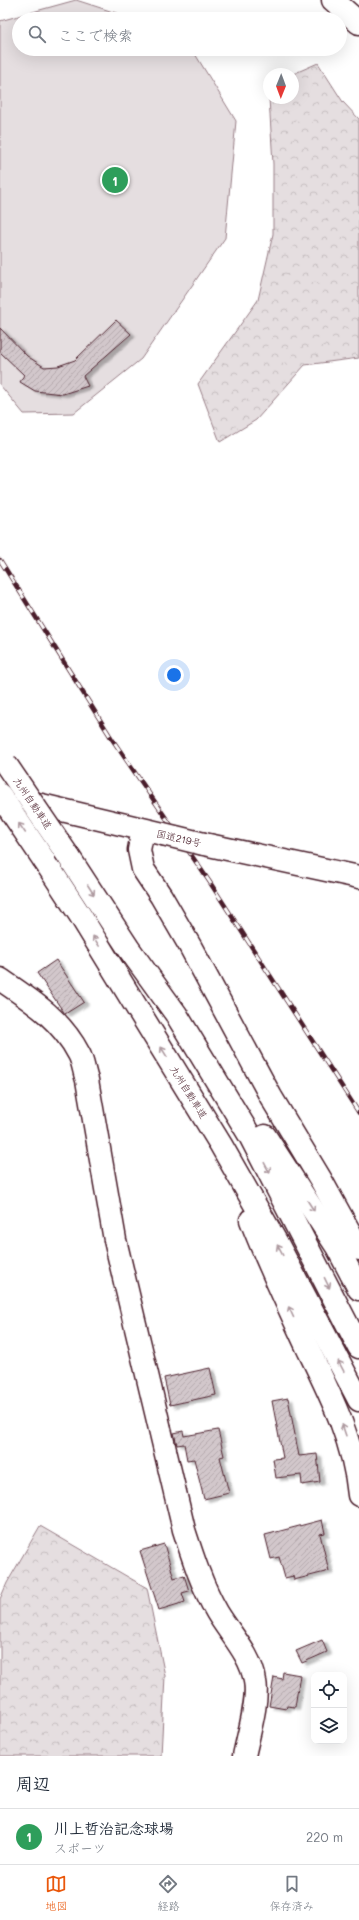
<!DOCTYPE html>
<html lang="ja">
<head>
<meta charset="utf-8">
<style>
  :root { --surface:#fff; --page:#f2f2f3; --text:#1f2937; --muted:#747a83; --line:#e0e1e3; --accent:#ea580c }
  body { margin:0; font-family:Mali,"Klee One",sans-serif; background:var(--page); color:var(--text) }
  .controls { position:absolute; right:12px; bottom:12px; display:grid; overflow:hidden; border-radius:8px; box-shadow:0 4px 16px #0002 }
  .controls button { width:36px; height:36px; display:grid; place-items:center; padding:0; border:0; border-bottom:1px solid var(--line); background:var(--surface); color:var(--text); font:20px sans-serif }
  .compass { position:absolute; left:263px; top:68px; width:36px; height:36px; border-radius:50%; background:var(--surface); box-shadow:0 4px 16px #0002; rotate:181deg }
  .you { position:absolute; left:174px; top:675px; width:14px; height:14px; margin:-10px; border:3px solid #fff; border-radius:50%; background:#1a73e8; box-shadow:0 0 0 6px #1a73e833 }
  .badge { display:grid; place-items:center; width:26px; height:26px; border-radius:50%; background:var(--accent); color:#fff; font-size:13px; font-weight:700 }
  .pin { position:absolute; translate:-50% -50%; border:2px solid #fff; box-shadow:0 1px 4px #0006 }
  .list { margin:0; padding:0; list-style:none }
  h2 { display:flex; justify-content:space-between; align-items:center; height:52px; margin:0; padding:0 16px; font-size:17px }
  h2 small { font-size:13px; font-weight:400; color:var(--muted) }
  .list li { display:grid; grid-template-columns:26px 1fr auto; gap:12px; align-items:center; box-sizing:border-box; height:56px; padding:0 16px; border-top:1px solid var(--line) }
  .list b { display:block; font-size:15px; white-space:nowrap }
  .list p { margin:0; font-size:13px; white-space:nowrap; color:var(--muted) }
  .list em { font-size:13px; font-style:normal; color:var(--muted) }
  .icon { flex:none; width:22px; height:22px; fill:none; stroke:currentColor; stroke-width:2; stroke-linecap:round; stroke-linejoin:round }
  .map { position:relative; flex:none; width:359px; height:1756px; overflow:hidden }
  .search { position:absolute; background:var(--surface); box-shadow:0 4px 16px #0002; left:12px; right:12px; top:12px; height:44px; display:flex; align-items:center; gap:10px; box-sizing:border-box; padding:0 14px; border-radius:22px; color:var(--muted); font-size:15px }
  .sheet { height:108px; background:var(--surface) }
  nav { display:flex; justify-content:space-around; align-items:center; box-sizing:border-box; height:56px; border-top:1px solid var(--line); background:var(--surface); font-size:11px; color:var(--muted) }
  nav a { display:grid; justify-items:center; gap:2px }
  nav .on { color:var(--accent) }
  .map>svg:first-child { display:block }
  .green { fill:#e5dee0; stroke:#987e86 }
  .forest { fill:url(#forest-crowns); stroke:#987e86 }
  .building { fill:url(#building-hatch); stroke:#4a1f2b; filter:url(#shadow) }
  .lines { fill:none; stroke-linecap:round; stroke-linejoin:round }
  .minor-casing { stroke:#4a1f2b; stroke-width:25 }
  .major-casing { stroke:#4a1f2b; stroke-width:25 }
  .highway-casing { stroke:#4a1f2b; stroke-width:25 }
  .minor { stroke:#fff; stroke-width:22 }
  .major { stroke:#fff; stroke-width:22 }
  .highway { stroke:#fff; stroke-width:22 }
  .rail-casing { stroke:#4a1f2b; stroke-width:4.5 }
  .rail { stroke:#fff; stroke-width:3; stroke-dasharray:9; stroke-linecap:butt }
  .highway-bridge-casing { stroke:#4a1f2b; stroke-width:25; stroke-linecap:butt }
  .highway-bridge { stroke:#fff; stroke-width:22 }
  .oneway { stroke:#ae9aa0 }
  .labels { text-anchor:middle; stroke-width:3; stroke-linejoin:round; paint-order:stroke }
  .street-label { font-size:10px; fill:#4a1f2b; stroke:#fff }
</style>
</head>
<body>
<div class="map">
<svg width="359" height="1756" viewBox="0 0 359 1756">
  <defs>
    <pattern id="forest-crowns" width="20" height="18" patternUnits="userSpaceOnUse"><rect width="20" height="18" fill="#e5dee0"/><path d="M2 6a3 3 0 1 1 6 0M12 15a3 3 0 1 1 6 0" fill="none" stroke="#c6bec0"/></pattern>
    <pattern id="building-hatch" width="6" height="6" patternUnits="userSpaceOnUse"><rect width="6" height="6" fill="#d2c7cb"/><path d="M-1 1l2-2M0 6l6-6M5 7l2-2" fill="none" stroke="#b6aaae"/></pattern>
    <filter id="shadow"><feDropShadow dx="4.5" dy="2.5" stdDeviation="1" flood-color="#0004"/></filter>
  </defs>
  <rect width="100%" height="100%" fill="#fff"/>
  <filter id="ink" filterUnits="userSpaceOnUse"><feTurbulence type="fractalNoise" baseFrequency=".025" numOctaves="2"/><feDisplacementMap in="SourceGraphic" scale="8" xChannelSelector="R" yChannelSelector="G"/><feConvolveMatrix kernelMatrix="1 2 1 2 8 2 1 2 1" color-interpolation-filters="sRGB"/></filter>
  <g filter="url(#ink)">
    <polygon class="green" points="76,0 135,19 19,19 19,49 192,49 236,121 225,238 141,359 74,413 24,414 0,385 0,21"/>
    <g class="forest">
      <polygon points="318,63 343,102 359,119 359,358 305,365 256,420 220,442 198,384 258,300 273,234 273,164 269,98 293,98 293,74"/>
      <polygon points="40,1526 147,1588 165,1676 161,1756 0,1756 0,1599 7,1583"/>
    </g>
    <g class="building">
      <polygon points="116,320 131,334 83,376 88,386 63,394 35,391 20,382 24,375 0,352 0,328 27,356 44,367 58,366 75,360"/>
      <polygon points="56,960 84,1002 65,1014 37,973"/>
      <polygon points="210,1368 216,1395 170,1405 164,1378"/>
      <polygon points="288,1398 299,1456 317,1454 320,1482 302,1485 301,1475 276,1478 273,1459 283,1458 272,1401"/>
      <polygon points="218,1430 224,1456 220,1457 229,1493 204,1499 194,1459 187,1460 184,1444 177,1445 174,1433 183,1431 184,1436"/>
      <polygon points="322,1520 325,1533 320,1534 329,1571 294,1580 293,1576 285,1578 279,1557 271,1559 265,1535"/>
      <polygon points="164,1544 174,1578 184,1575 189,1591 182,1593 185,1602 159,1610 140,1551"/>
      <polygon points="322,1640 327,1652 302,1663 296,1651"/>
      <polygon points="283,1672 300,1675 295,1707 287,1706 286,1709 269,1706 274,1677 282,1679"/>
    </g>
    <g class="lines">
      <defs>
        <g id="minor">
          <polyline points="143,830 139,850 143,869 161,896 190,946 271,1097 321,1180 359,1249"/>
          <path d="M 0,979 C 31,1000 61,1019 79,1054 C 83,1061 84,1072 87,1080 L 115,1240 L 184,1530 C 193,1558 202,1586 217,1612 C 230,1634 251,1655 255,1681 C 259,1700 248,1736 244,1756"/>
        </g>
        <polyline id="major" points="333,0 359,23"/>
        <g id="highway">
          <polyline points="20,800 163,834"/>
          <polyline points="204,844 359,877"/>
          <polyline points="69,857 129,949 176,1014 250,1136 359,1347"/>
          <polyline points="44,860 80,915 221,1145 278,1245 359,1400"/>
          <polyline points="265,1136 337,1247 359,1289"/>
          <path d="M 251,1220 C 268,1264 288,1306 308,1349 C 331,1396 354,1442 359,1495"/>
        </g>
      </defs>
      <use href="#minor" class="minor-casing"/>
      <use href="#major" class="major-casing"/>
      <use href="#highway" class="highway-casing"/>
      <use href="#minor" class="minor"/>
      <use href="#major" class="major"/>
      <use href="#highway" class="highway"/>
      <defs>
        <polyline id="rail" points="0,560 112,739 209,881 359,1113"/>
      </defs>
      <use href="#rail" class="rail-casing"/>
      <use href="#rail" class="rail"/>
      <defs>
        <g id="highway-bridge">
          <polyline points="5,763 69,857"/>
          <polyline points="0,795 44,860"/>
          <polyline points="163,834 204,844"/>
        </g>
      </defs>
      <use href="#highway-bridge" class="highway-bridge-casing"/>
      <use href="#highway-bridge" class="highway-bridge"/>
    </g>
    <defs><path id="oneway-shaft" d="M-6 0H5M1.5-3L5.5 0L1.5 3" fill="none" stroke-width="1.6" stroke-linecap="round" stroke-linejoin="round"/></defs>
    <g class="oneway">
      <use href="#oneway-shaft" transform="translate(22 828) rotate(-124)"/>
      <use href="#oneway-shaft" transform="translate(91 890) rotate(57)"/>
      <use href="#oneway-shaft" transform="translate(96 941) rotate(-122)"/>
      <use href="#oneway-shaft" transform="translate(164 1052) rotate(-122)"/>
      <use href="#oneway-shaft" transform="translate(267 1168) rotate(62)"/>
      <use href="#oneway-shaft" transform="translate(311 1206) rotate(57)"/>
      <use href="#oneway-shaft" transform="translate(280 1250) rotate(-118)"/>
      <use href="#oneway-shaft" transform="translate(327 1283) rotate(64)"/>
      <use href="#oneway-shaft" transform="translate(291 1312) rotate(-115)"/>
      <use href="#oneway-shaft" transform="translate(341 1366) rotate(-118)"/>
      <use href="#oneway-shaft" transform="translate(344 1430) rotate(-109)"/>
    </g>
  </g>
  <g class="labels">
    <g class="street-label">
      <text transform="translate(33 803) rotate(56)" y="4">九州自動車道</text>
      <text transform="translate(179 838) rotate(13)" y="4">国道219号</text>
      <text transform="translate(189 1092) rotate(58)" y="4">九州自動車道</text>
    </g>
  </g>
</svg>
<div class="controls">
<button><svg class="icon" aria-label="locate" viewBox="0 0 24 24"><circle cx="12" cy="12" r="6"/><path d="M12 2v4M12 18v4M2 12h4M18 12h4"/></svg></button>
<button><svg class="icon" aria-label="layers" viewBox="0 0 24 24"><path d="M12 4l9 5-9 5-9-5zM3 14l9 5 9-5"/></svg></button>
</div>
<svg class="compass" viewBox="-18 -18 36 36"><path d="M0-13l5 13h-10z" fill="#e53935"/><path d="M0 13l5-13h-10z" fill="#747a83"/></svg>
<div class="you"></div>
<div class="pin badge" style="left:115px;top:180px;background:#2e9e5b">1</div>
<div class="search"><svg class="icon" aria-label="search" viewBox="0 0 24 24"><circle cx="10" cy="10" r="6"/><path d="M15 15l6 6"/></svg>ここで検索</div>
</div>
<section class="sheet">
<h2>周辺<small></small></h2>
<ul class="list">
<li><span class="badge" style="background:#2e9e5b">1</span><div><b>川上哲治記念球場</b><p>スポーツ</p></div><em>220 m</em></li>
</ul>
</section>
<nav>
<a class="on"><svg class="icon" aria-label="map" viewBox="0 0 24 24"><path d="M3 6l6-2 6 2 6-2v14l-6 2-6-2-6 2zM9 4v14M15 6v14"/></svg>地図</a>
<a><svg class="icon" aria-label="directions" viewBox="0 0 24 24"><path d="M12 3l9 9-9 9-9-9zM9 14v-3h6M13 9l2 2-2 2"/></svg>経路</a>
<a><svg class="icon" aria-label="saved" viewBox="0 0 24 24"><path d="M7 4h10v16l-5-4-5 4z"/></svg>保存済み</a>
</nav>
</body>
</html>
